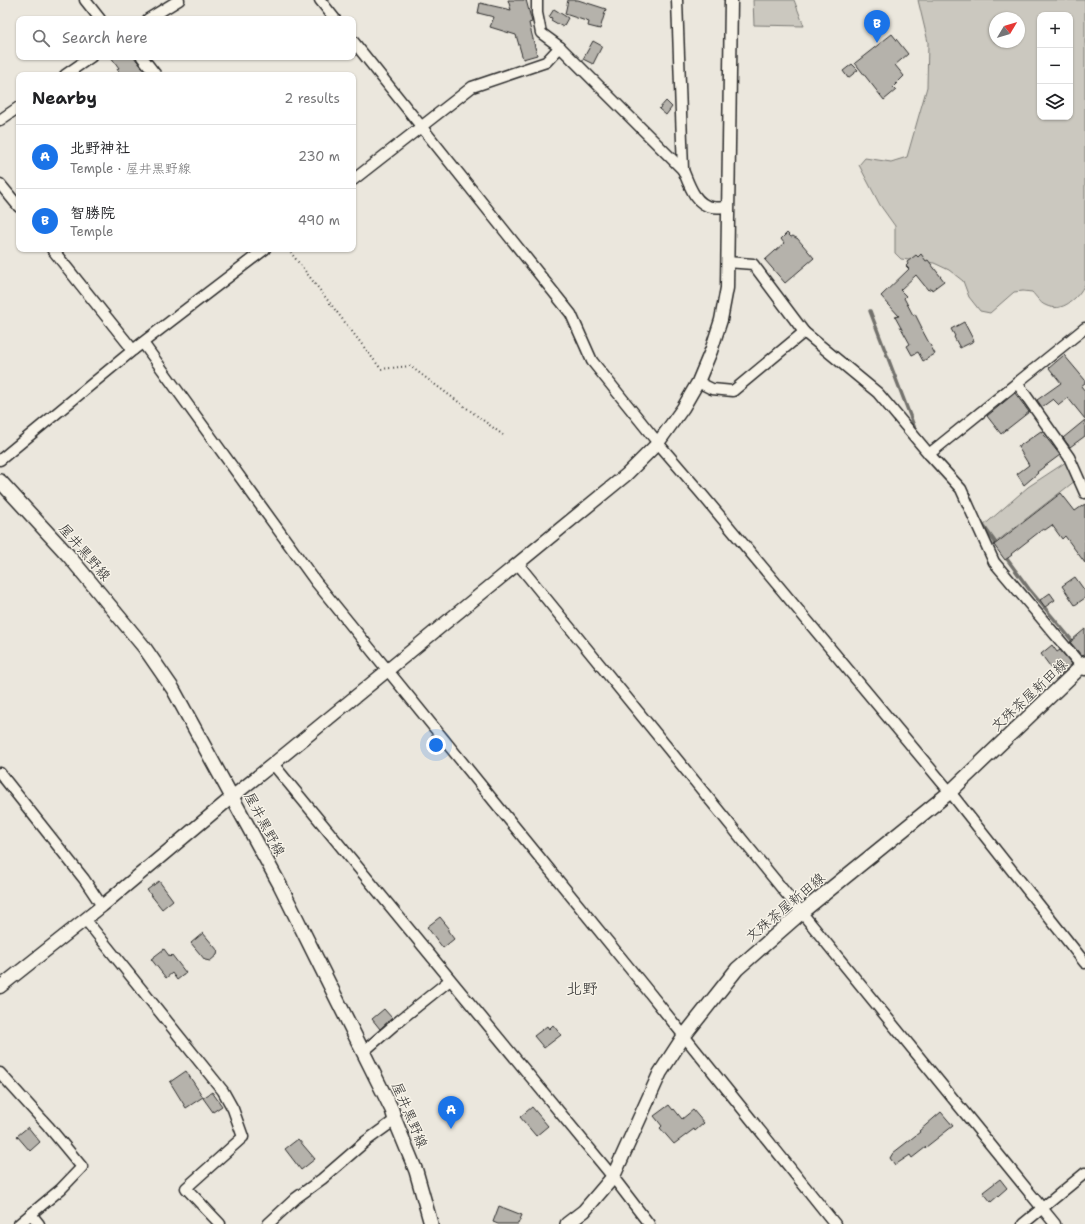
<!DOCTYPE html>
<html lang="en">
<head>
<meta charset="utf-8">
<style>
  :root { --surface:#fff; --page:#f6f6f6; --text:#202124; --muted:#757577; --line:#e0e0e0; --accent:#1a73e8 }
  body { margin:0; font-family:"Shantell Sans","Klee One",sans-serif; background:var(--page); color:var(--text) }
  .controls { position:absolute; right:12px; top:12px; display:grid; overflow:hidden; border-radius:8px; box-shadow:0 1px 3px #0004 }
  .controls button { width:36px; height:36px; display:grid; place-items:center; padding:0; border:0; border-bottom:1px solid var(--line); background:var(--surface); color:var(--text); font:20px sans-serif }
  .compass { position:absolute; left:989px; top:12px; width:36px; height:36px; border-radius:50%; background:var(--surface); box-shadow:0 1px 3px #0004; rotate:52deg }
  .you { position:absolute; left:436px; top:745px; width:14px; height:14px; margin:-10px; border:3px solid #fff; border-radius:50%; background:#1a73e8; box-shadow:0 0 0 6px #1a73e833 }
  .badge { display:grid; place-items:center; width:26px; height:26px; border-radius:50%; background:var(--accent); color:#fff; font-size:13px; font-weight:700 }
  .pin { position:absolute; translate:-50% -33px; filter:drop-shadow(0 1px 2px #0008) }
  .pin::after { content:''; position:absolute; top:21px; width:14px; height:12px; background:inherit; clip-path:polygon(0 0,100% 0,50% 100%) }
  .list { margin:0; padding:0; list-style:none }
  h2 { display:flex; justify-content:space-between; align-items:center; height:52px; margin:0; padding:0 16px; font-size:17px }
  h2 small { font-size:13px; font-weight:400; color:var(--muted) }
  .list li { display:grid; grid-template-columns:26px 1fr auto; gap:12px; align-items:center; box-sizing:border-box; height:64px; padding:0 16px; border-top:1px solid var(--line) }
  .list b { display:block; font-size:15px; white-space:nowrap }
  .list p { margin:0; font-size:13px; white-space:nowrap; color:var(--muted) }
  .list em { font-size:13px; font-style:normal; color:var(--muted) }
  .icon { flex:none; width:22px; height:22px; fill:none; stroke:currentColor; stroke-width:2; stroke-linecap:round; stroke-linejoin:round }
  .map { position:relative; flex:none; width:1085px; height:1224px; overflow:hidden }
  .search { position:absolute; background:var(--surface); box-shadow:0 1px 3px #0004; left:16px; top:16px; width:340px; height:44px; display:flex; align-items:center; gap:10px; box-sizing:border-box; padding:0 14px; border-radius:8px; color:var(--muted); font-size:15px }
  .panel { position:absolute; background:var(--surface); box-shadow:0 1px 3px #0004; left:16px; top:72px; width:340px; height:180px; border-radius:8px }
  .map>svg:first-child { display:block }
  .green { fill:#cbc8bf; stroke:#7b7a75; fill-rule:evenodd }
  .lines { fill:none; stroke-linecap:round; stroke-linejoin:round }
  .stream { stroke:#72716c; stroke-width:3.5 }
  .building { fill:#b5b2ab; stroke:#2b2b2b }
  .minor-casing { stroke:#2b2b2b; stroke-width:13 }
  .tertiary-casing { stroke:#2b2b2b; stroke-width:15 }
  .secondary-casing { stroke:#2b2b2b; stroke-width:16 }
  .path { stroke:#2b2b2b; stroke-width:2; stroke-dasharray:1 3; stroke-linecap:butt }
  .minor { stroke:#f7f3e8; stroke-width:10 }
  .tertiary { stroke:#f7f3e8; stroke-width:12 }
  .secondary { stroke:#f7f3e8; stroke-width:13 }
  .labels { text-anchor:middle; stroke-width:3; stroke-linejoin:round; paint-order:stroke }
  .street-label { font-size:14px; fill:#2b2b2b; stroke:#f7f3e8 }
  .quarter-label { font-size:16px; fill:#2b2b2b; stroke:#f7f3e8 }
</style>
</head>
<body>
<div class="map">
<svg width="1085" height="1224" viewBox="0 0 1085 1224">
  <rect width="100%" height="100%" fill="#ebe7dd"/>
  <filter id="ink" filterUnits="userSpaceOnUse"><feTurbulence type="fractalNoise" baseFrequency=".025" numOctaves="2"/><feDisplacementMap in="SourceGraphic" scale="8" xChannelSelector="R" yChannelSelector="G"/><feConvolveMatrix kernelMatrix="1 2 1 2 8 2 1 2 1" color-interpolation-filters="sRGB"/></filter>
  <g filter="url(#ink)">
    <g class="green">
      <polygon points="753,0 794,0 804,26 754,25"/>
      <path d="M 918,0 L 1085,0 L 1085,284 C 1078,298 1062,314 1045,305 C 1040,303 1036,296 1032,292 L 1023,291 L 1014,292 L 990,313 L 980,311 L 969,297 L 963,281 L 949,270 L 934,263 L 901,259 L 895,253 L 895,226 L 880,205 L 859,165 L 865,158 L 891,162 L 907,157 L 927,87 L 928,42 ZM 1040,15 L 1070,15 L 1070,117 L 1040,117 ZM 995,18 L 1019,18 L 1019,42 L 995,42 Z"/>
      <polygon points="1066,462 1075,481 991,546 982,527 1028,487"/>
    </g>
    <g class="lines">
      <g class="stream">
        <polyline points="870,311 917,434"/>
        <polyline points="980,521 998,546"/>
        <polyline points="1004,555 1029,589 1075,644"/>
      </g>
    </g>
    <g class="building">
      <polygon points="508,0 526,0 532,22 529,23 537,55 523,59 516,35 490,27 494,17 478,13 480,3 511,10"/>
      <polygon points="568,0 578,0 606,9 600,29 588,26 589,22 565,14"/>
      <polygon points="554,9 568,18 563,27 551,20 552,18 549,17"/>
      <polygon points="892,34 908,54 895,65 904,76 893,87 896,90 884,100 855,63"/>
      <polygon points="593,41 602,46 593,64 583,59"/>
      <polygon points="111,57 134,57 148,75 121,75 117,69 119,68"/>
      <polygon points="852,64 858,70 848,78 843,71"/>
      <polygon points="666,101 672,107 666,115 659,109"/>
      <polygon points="787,233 791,237 793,236 796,238 797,238 814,258 785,283 765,260 784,243 781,239"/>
      <polygon points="921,254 926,261 928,260 944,281 932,290 931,288 928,290 916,275 900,290 906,296 904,298 913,315 915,314 922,328 921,328 935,354 923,361 918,352 912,355 907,346 910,344 895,317 899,316 881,296 909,269 906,266 908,264 907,262 916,255 918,257"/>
      <polygon points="964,322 974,341 960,348 954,337 955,336 951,329"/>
      <polygon points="1064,355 1085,380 1085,383 1081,386 1085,391 1085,419 1068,398 1059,405 1053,399 1042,407 1037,400 1061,383 1049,368"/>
      <polygon points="1015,393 1029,412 1001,434 987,416"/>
      <polygon points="1085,420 1085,436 1070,447 1063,438"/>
      <polygon points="1041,431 1060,455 1037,472 1038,473 1024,485 1017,474 1029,465 1018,447"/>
      <polygon points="1061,493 1075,511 1085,504 1085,563 1065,536 1062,539 1052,525 1045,530 1043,529 1011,554 1012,555 1005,560 994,545"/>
      <polygon points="1075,577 1085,591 1085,598 1075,605 1062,586"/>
      <polygon points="1050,593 1055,600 1045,607 1040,600"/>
      <polygon points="1085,629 1085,655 1082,656 1070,642 1072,641 1072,640"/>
      <polygon points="1052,645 1057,652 1060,650 1072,664 1058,677 1041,654"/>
      <polygon points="159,881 173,900 162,909 147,890"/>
      <polygon points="440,917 449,928 448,929 448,931 454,939 443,948 427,927"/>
      <polygon points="203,933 218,951 217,955 210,961 205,960 191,943"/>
      <polygon points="164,949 170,957 172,955 186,973 177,980 172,973 166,978 151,959"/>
      <polygon points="384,1009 392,1018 380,1029 372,1019"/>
      <polygon points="553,1025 561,1035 544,1048 534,1036 547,1026 549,1029"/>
      <polygon points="186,1071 203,1097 186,1108 170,1082"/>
      <polygon points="212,1092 222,1106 213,1112 203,1098"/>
      <polygon points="669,1105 673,1110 674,1109 682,1119 693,1110 704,1123 695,1131 694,1129 674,1144 660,1128 662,1126 654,1116"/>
      <polygon points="532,1107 548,1126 536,1136 520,1117"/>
      <polygon points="941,1112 953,1126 912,1158 910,1155 895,1165 890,1158 893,1153 920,1132 919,1131"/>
      <polygon points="28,1127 40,1142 30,1151 17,1136"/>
      <polygon points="298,1139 315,1159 301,1170 285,1149"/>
      <polygon points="1000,1179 1007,1188 991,1202 983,1192"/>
      <polygon points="499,1206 522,1215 518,1224 498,1224 493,1222"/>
    </g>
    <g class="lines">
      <defs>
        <g id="minor">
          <polyline points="85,0 100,19"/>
          <polyline points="320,0 335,19"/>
          <polyline points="537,0 537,13 541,33 560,47 683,170"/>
          <path d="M 677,0 L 683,170 C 689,184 695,205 712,207 C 717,208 723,207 728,207"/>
          <polyline points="148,19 179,0"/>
          <polyline points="353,41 571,314 592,361 658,443 700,492 950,792 1085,963"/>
          <polyline points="142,57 156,75"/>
          <polyline points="65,75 91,57"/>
          <polyline points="0,120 19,107"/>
          <polyline points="353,180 472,87 546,62 560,47"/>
          <polyline points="0,184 19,207"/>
          <polyline points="52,249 133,350"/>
          <polyline points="804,332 878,393 929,454 961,489 994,562 1085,670"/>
          <polyline points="143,343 316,582 644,986 835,1224"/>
          <polyline points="698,382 712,389 733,391 804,332 753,264 727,262"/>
          <polyline points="1017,383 1069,457 1085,493"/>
          <polyline points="929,454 1085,328"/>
          <polyline points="0,460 133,350 265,249"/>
          <polyline points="518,564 1055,1224"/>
          <polyline points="273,764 613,1177 649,1224"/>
          <polyline points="0,773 84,879 102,906"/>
          <polyline points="85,919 223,1091 233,1109 243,1137 186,1188 220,1224"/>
          <polyline points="363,1052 400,1020 450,980"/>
          <polyline points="0,1073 48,1126 82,1167 61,1189 19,1224"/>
          <polyline points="31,1214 39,1224"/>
          <polyline points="268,1224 296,1198 322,1179 366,1141 395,1120"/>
          <polyline points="1023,1224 1085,1173"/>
        </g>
        <polyline id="tertiary" points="0,987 102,906 232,797 273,764 626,475 658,443 683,408 698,382 711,351 721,320 727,288 731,0"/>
        <g id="secondary">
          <polyline points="0,481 68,555 144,647 173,689 280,885 392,1110 395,1120 416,1171 431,1224"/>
          <polyline points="567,1224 584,1211 613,1177 660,1073 684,1036 737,969 802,912 950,792 1085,663"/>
        </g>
      </defs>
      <use href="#minor" class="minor-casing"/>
      <use href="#tertiary" class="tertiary-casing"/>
      <use href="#secondary" class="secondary-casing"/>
      <polyline class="path" points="288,249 381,369 410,366 503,435"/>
      <use href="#minor" class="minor"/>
      <use href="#tertiary" class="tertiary"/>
      <use href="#secondary" class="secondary"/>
    </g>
  </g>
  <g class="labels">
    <g class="street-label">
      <text transform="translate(85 552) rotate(49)" y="5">屋井黒野線</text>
      <text transform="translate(1029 695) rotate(-43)" y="5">文殊茶屋新田線</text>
      <text transform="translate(265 824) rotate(62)" y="5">屋井黒野線</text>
      <text transform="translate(785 907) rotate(-40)" y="5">文殊茶屋新田線</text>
      <text transform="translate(410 1115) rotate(67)" y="5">屋井黒野線</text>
    </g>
    <g class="quarter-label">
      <text x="582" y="994">北野</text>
    </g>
  </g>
</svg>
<div class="controls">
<button>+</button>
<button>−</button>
<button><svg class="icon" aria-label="layers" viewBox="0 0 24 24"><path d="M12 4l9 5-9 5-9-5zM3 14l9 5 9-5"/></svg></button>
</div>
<svg class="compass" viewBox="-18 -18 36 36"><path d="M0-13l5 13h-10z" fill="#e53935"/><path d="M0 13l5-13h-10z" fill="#757577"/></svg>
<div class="you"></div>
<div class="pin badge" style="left:451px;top:1129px">A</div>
<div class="pin badge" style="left:877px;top:43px">B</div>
<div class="search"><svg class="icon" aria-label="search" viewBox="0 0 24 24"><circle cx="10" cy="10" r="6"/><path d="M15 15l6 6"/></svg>Search here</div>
<section class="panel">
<h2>Nearby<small>2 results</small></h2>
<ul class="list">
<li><span class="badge">A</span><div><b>北野神社</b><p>Temple · 屋井黒野線</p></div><em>230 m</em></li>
<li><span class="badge">B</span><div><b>智勝院</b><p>Temple</p></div><em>490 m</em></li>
</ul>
</section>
</div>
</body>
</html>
